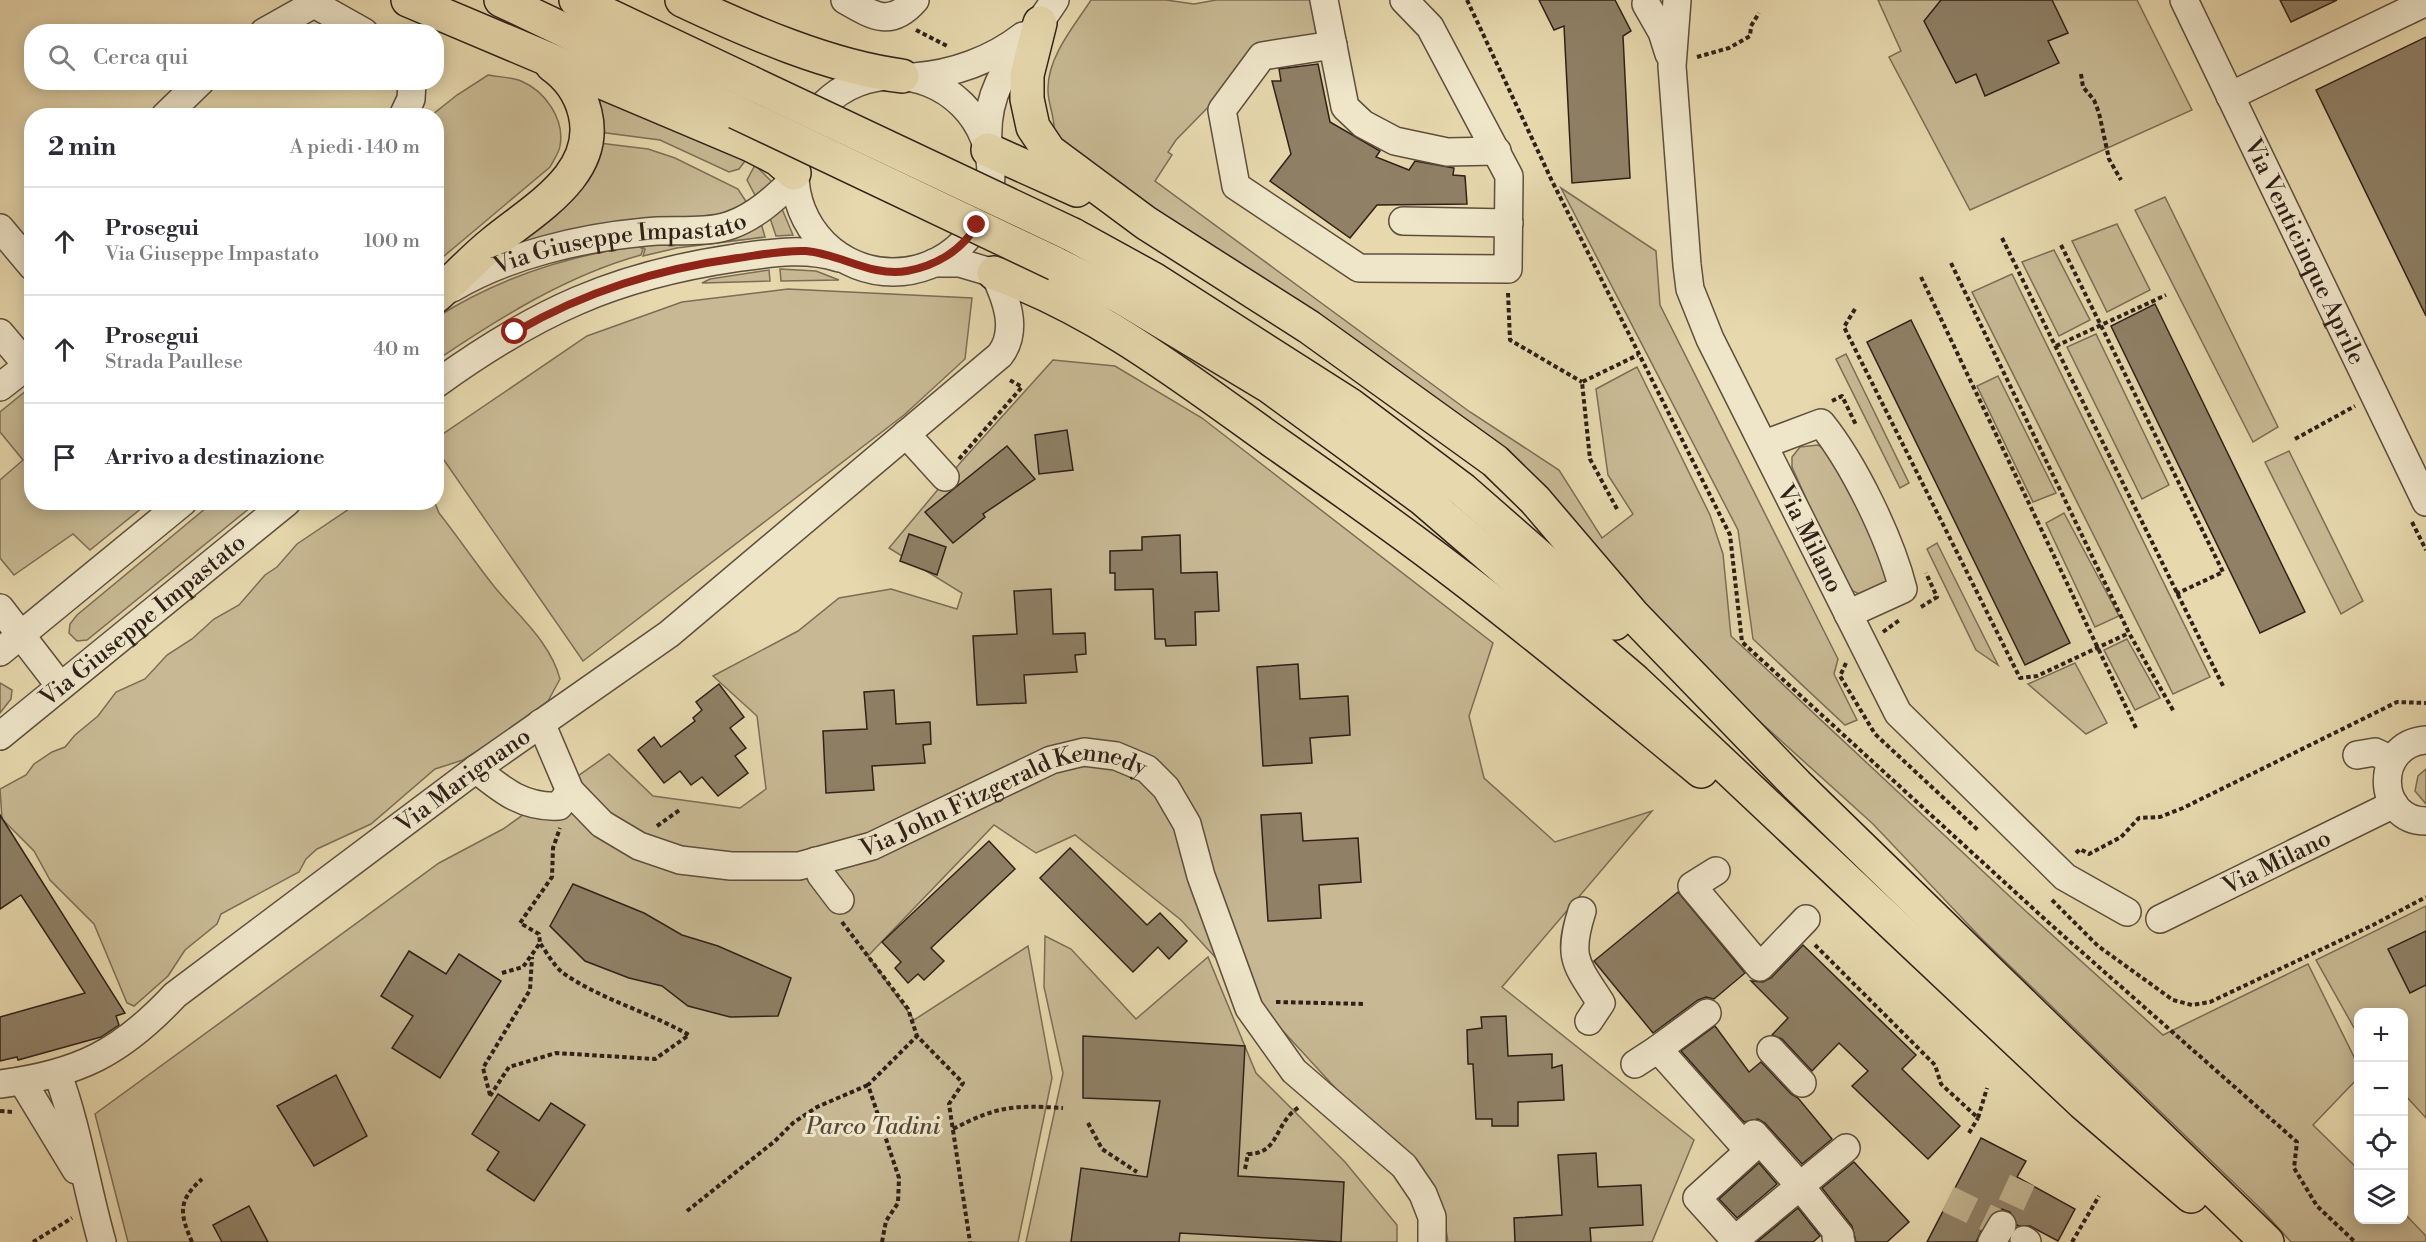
<!DOCTYPE html>
<html lang="it">
<head>
<meta charset="utf-8">
<style>
  :root { --surface:#fff; --page:#f2f2f3; --text:#2b2b33; --muted:#7c7c81; --line:#e1e1e2 }
  body { margin:0; font-family:"Libre Bodoni",serif; background:var(--page); color:var(--text) }
  .controls { position:absolute; right:18px; bottom:18px; display:grid; overflow:hidden; border-radius:12px; box-shadow:0 3px 15px #0003 }
  .controls button { width:54px; height:54px; display:grid; place-items:center; padding:0; border:0; border-bottom:2px solid var(--line); background:var(--surface); color:var(--text); font:30px sans-serif }
  .stop { position:absolute; width:18px; height:18px; margin:-14px; border:4px solid #8f2418; border-radius:50%; background:#fff }
  .stop.end { background:#8f2418; border-color:#fff; box-shadow:0 2px 6px #0008 }
  .list { margin:0; padding:0; list-style:none }
  h2 { display:flex; justify-content:space-between; align-items:center; height:78px; margin:0; padding:0 24px; font-size:26px }
  h2 small { font-size:20px; font-weight:400; color:var(--muted) }
  .list li { display:grid; grid-template-columns:39px 1fr auto; gap:18px; align-items:center; box-sizing:border-box; height:108px; padding:0 24px; border-top:2px solid var(--line) }
  .list b { display:block; font-size:22px; white-space:nowrap }
  .list p { margin:0; font-size:20px; white-space:nowrap; color:var(--muted) }
  .list em { font-size:20px; font-style:normal; color:var(--muted) }
  .icon { flex:none; width:33px; height:33px; fill:none; stroke:currentColor; stroke-width:2; stroke-linecap:round; stroke-linejoin:round }
  .map { position:relative; flex:none; width:2426px; height:1242px; overflow:hidden }
  .search { position:absolute; background:var(--surface); box-shadow:0 3px 15px #0003; left:24px; top:24px; width:420px; height:66px; display:flex; align-items:center; gap:15px; box-sizing:border-box; padding:0 21px; border-radius:24px; color:var(--muted); font-size:22px }
  .panel { position:absolute; background:var(--surface); box-shadow:0 3px 15px #0003; left:24px; top:108px; width:420px; height:402px; border-radius:24px }
  .map>svg:first-child { display:block }
  .green { fill:#c8b994; stroke:#7c6d56; stroke-width:1.5 }
  .building { fill:#8f8066; stroke:#2f2119; stroke-width:1.5 }
  .lines { fill:none; stroke-linecap:round; stroke-linejoin:round }
  .minor-tunnel { stroke:#c2b38f; stroke-width:27; stroke-dasharray:27 14; stroke-linecap:butt }
  .minor-casing { stroke:#5d4f3e; stroke-width:30 }
  .highway-casing { stroke:#2f2119; stroke-width:36 }
  .path { stroke:#2f2119; stroke-width:4; stroke-dasharray:4.5 3; stroke-linecap:butt }
  .minor { stroke:#efe6ca; stroke-width:27 }
  .highway { stroke:#e7d8ad; stroke-width:33 }
  .highway-bridge-casing { stroke:#2f2119; stroke-width:36; stroke-linecap:butt }
  .highway-bridge { stroke:#e7d8ad; stroke-width:33 }
  .route { stroke:#8f2418; stroke-width:8 }
  .labels { text-anchor:middle; stroke-width:6; stroke-linejoin:round; paint-order:stroke }
  .street-label { font-size:24px; fill:#2f2119; stroke:#efe6ca }
  .park-label { font-size:24px; font-style:italic; fill:#554738; stroke:#efe6ca }
</style>
</head>
<body>
<div class="map">
<svg width="2426" height="1242" viewBox="0 0 2426 1242">
  <rect width="100%" height="100%" fill="#e7d8ad"/>
  <filter id="stains"><feTurbulence type="fractalNoise" baseFrequency=".00333" numOctaves="4"/><feColorMatrix values="0 0 0 0 .2 0 0 0 0 .09 0 0 0 0 .02 0 0 0 .5 -.17"/></filter>
  <radialGradient id="worn" r=".72"><stop offset=".6" stop-color="#630" stop-opacity="0"/><stop offset="1" stop-color="#630" stop-opacity=".3"/></radialGradient>
  <g class="green">
    <path d="M 1091,0 L 1166,0 L 1194,4 L 1216,0 L 1313,0 L 1320,38 L 1265,49 L 1176,140 L 1168,152 L 1172,155 L 1155,181 L 1470,412 L 1559,470 L 1602,538 L 1633,514 L 1608,475 L 1596,389 L 1637,367 L 1710,515 L 1723,554 L 1731,636 L 2019,905 L 2163,1035 L 2308,964 L 2358,1065 L 2358,1078 L 2313,1125 L 2358,1169 L 2358,1220 L 2404,1220 L 2404,1213 L 2426,1236 L 2426,1242 L 2291,1242 L 2263,1211 L 1981,938 L 1873,824 L 1673,643 L 1596,554 L 1125,197 L 1054,134 C 1056,118 1047,103 1048,88 C 1048,56 1075,25 1091,0 Z"/>
    <polygon points="1878,0 2137,0 2192,110 1970,210 1889,57 1901,51"/>
    <path d="M 488,75 C 498,77 511,77 521,81 C 545,91 565,119 560,146 C 559,153 553,161 550,167 L 437,262 L 436,116 L 432,115 L 457,95 Z"/>
    <polygon points="593,97 745,161 739,169 729,172 660,140 599,132"/>
    <polygon points="599,143 648,149 675,158 738,189 747,203 715,216 629,220 512,250"/>
    <polygon points="755,165 772,182 756,197 747,180"/>
    <polygon points="1561,188 1656,251 1660,305 1838,659 1834,674 1857,720 1845,725 1753,639 1738,530"/>
    <polygon points="2165,197 2278,427 2253,442 2135,210"/>
    <polygon points="782,209 793,235 776,236 770,218"/>
    <polygon points="761,223 765,237 677,248 643,256 645,249 639,244"/>
    <polygon points="2117,224 2150,290 2107,312 2072,241"/>
    <path d="M 638,246 L 643,249 L 641,255 C 568,275 499,318 437,360 L 437,317 C 499,278 565,256 638,246 Z"/>
    <polygon points="2054,250 2090,320 2059,336 2022,262"/>
    <polygon points="780,269 816,271 839,280 781,281"/>
    <polygon points="769,270 770,281 702,283 710,279"/>
    <polygon points="2012,274 2210,677 2173,694 1972,292"/>
    <polygon points="788,289 972,298 965,359 904,415 583,661 437,450 437,438 587,336 682,302"/>
    <polygon points="2096,334 2169,485 2142,499 2067,347"/>
    <polygon points="1846,354 1909,483 1900,488 1836,359"/>
    <polygon points="1053,360 1115,366 1202,418 1493,643 1469,716 1484,778 1555,842 1652,811 1502,987 1694,1140 1652,1242 1448,1242 1442,1204 1181,920 1075,835 1036,853 994,825 868,956 914,1020 1028,946 1052,1078 1018,1242 128,1242 95,1114 439,863 503,829 609,754 653,796 740,808 766,789 757,716 713,676 798,631 839,598 891,589 957,609 962,593 889,548 961,462"/>
    <polygon points="1998,376 2056,493 2033,502 1977,386"/>
    <polygon points="27,390 32,396 32,502 148,503 90,550 73,534 14,575 0,558 0,480 23,460 0,432 0,412"/>
    <polygon points="1818,445 1833,455 1891,577 1881,591 1861,595 1853,591 1841,576 1792,467 1792,457 1800,447"/>
    <polygon points="2289,451 2363,601 2341,614 2265,462"/>
    <polygon points="212,503 256,503 87,640 77,641 69,633 70,624 77,615"/>
    <path d="M 358,503 L 435,503 L 439,513 C 458,537 474,561 493,585 C 517,615 550,641 560,679 L 548,701 L 499,737 L 463,760 L 435,769 L 371,824 L 317,849 L 306,859 L 299,872 L 221,914 L 217,924 L 185,950 L 168,976 L 134,1006 L 127,1003 L 94,924 L 50,880 L 34,851 L 2,819 L 0,789 L 26,775 L 34,764 L 52,752 L 65,747 L 75,735 L 98,716 L 116,692 L 145,679 L 167,655 L 192,639 L 214,619 L 239,605 L 265,575 L 277,567 L 297,544 Z"/>
    <polygon points="2064,513 2119,616 2095,627 2046,523"/>
    <polygon points="1937,543 1998,665 1976,650 1927,549"/>
    <polygon points="2127,639 2160,698 2135,710 2104,650"/>
    <polygon points="2075,663 2107,723 2086,734 2028,684"/>
    <polygon points="0,683 12,690 11,699 0,713"/>
    <polygon points="2426,769 2426,804 2415,791 2418,776"/>
    <polygon points="2426,906 2426,1118 2404,1094 2404,1012 2358,1012 2358,1035 2316,960"/>
    <polygon points="1045,936 1071,949 1136,1019 1208,957 1256,1073 1345,1162 1397,1225 1397,1242 1026,1242 1063,1073 1044,987"/>
  </g>
  <g class="building">
    <polygon points="1539,0 1615,0 1631,31 1623,36 1630,178 1572,183 1564,26 1554,30"/>
    <polygon points="1941,0 2052,0 2068,33 2048,41 2059,63 1985,96 1976,74 1956,83 1924,21"/>
    <polygon points="2280,0 2337,0 2291,22"/>
    <polygon points="2426,37 2426,316 2316,90"/>
    <polygon points="1318,64 1330,122 1380,151 1376,157 1409,170 1415,161 1454,168 1453,175 1465,176 1467,204 1377,205 1350,238 1270,181 1291,154 1272,81 1281,81 1279,69"/>
    <polygon points="2155,304 2305,612 2260,633 2111,326"/>
    <polygon points="1911,320 2070,643 2025,665 1867,342"/>
    <polygon points="1067,430 1073,470 1039,474 1035,435"/>
    <polygon points="1007,446 1035,479 983,514 985,517 953,543 925,512"/>
    <polygon points="909,534 946,547 937,575 900,561"/>
    <polygon points="1180,535 1181,573 1217,572 1219,611 1195,612 1196,645 1166,646 1165,639 1155,639 1153,589 1115,590 1115,573 1110,573 1110,551 1142,550 1142,537"/>
    <polygon points="1051,589 1053,634 1085,633 1086,654 1075,655 1077,672 1024,675 1026,703 977,705 973,636 1017,634 1014,591"/>
    <polygon points="1298,664 1300,699 1348,696 1350,735 1310,738 1312,763 1263,766 1257,667"/>
    <polygon points="719,684 744,717 730,728 746,748 735,756 748,773 718,796 702,777 691,785 680,771 664,783 638,750 654,737 661,747 695,721 693,718 702,710 696,702"/>
    <polygon points="894,690 896,724 930,722 931,744 923,745 925,763 872,766 874,790 826,793 823,731 867,729 864,692"/>
    <polygon points="1301,813 1303,841 1358,838 1361,882 1319,885 1321,918 1268,921 1261,815"/>
    <polygon points="0,815 125,1013 116,1016 119,1025 101,1037 18,1060 17,1057 0,1061 0,1017 85,993 21,895 0,909"/>
    <polygon points="989,841 1015,869 931,948 944,961 924,980 918,974 908,983 895,968 901,962 882,942"/>
    <polygon points="1070,848 1147,925 1160,913 1187,941 1169,959 1158,947 1133,972 1040,878"/>
    <polygon points="573,884 644,913 682,935 718,946 791,978 778,1016 730,1017 688,1006 662,986 629,978 585,961 550,926"/>
    <polygon points="1678,892 1745,973 1714,999 1706,997 1698,1000 1653,1033 1594,961"/>
    <polygon points="2426,931 2426,985 2410,993 2388,949"/>
    <polygon points="1803,945 1916,1055 1902,1069 1960,1126 1928,1159 1852,1086 1868,1071 1839,1043 1812,1071 1782,1039 1772,1035 1788,1018 1751,981 1763,982 1771,978"/>
    <polygon points="409,951 446,974 459,954 501,981 440,1078 392,1048 413,1016 381,996"/>
    <polygon points="1506,1016 1508,1056 1552,1054 1552,1068 1562,1065 1564,1100 1518,1102 1518,1126 1492,1126 1492,1119 1476,1119 1473,1064 1468,1064 1467,1030 1482,1028 1481,1017"/>
    <polygon points="1715,1026 1749,1072 1761,1062 1791,1094 1798,1098 1832,1139 1802,1164 1765,1123 1758,1119 1744,1122 1681,1051"/>
    <polygon points="1083,1036 1245,1046 1238,1176 1344,1182 1341,1242 1180,1233 1179,1242 1071,1242 1081,1168 1147,1177 1160,1101 1083,1098"/>
    <polygon points="336,1075 367,1136 314,1166 277,1106"/>
    <polygon points="498,1094 539,1121 551,1103 585,1125 534,1201 487,1170 499,1152 472,1134"/>
    <polygon points="1981,1138 2026,1161 2017,1177 2075,1209 2058,1241 2030,1226 2018,1226 2010,1212 2002,1209 1988,1217 1976,1242 1927,1242"/>
    <polygon points="1596,1153 1598,1187 1641,1185 1643,1225 1590,1228 1591,1242 1515,1242 1514,1218 1562,1215 1558,1155"/>
    <polygon points="1854,1162 1909,1222 1887,1242 1856,1242 1852,1226 1822,1188"/>
    <polygon points="1759,1163 1777,1184 1737,1218 1719,1199"/>
    <polygon points="249,1206 268,1242 222,1242 213,1225"/>
    <polygon points="1798,1208 1820,1236 1813,1242 1757,1242"/>
  </g>
  <g class="lines">
    <polyline class="minor-tunnel" points="1948,1199 2002,1225 2028,1168"/>
    <defs>
      <g id="minor">
        <path d="M 845,0 C 873,16 891,28 915,0"/>
        <polyline points="1324,0 1345,107 1363,124 1395,141 1447,152 1497,151"/>
        <path id="s1" d="M 1677,0 L 1672,66 L 1687,265 L 1690,289 L 1710,339 L 1898,713 L 2065,877 L 2127,912"/>
        <path id="s2" d="M 2184,0 L 2426,502"/>
        <polyline points="1646,4 1662,32 1669,54"/>
        <polyline points="264,32 314,4 364,32"/>
        <polyline points="1333,45 1262,56 1222,110 1236,186 1359,268 1508,269 1509,176 1430,27 1404,0"/>
        <circle cx="893" cy="174" r="98"/>
        <path d="M 914,77 C 953,74 992,60 1023,36"/>
        <polyline points="2230,96 2426,2"/>
        <polyline points="165,116 200,82"/>
        <polyline points="403,116 411,99 412,82"/>
        <path d="M 988,143 C 984,79 1023,50 1055,0"/>
        <polyline points="1403,221 1509,223"/>
        <polyline points="0,228 32,266"/>
        <path id="s3" d="M 452,288 C 508,255 580,238 645,232 C 672,229 705,234 731,225 C 756,216 776,197 794,180"/>
        <polyline points="0,333 27,365"/>
        <path d="M 436,384 C 536,312 613,276 735,258 C 771,253 805,247 839,258"/>
        <polyline points="0,387 32,362"/>
        <polyline points="906,434 945,477"/>
        <path d="M 1765,444 L 1821,423 C 1854,464 1890,538 1903,589 L 1848,614"/>
        <polyline points="0,608 60,686"/>
        <polyline points="0,652 183,502"/>
        <path id="s4" d="M 541,723 L 570,791 L 602,824 L 639,846 L 680,860 L 731,866 L 799,866 L 872,846 L 1051,760 L 1084,752 L 1116,756 L 1147,769 L 1166,788 L 1187,824 L 1201,876 L 1249,1008 L 1294,1071 L 1404,1166 L 1423,1194 L 1432,1217 L 1432,1242"/>
        <path id="s5" d="M 0,736 L 287,502"/>
        <path d="M 2426,740 C 2373,744 2376,821 2426,821"/>
        <polyline points="2357,755 2375,752 2392,760"/>
        <path d="M 476,769 C 502,790 523,808 559,806 L 570,791"/>
        <polyline points="816,861 821,875 840,900"/>
        <polyline points="1716,871 1692,886 1760,967 1806,919"/>
        <path d="M 1582,911 C 1567,958 1576,964 1601,1003 L 1589,1021"/>
        <path id="s6" d="M 2160,919 L 2394,804"/>
        <polyline points="1658,1049 1707,1013"/>
        <polyline points="1771,1050 1802,1083"/>
        <polyline points="1635,1064 1658,1049 1749,1151 1697,1198 1735,1240 1733,1242"/>
        <path d="M 58,1075 C 78,1129 86,1186 102,1242"/>
        <polyline points="22,1081 76,1170"/>
        <path id="s7" d="M 0,1084 C 78,1074 121,1053 175,995 L 476,769 L 669,634 L 1000,355 C 1019,330 1006,298 994,273 L 960,263 L 934,263"/>
        <polyline points="1735,1240 1800,1186 1754,1134"/>
        <polyline points="2024,1240 2027,1242"/>
        <polyline points="1841,1242 1836,1237 1840,1236 1800,1186 1846,1148"/>
        <polyline points="1992,1242 2002,1225"/>
      </g>
      <g id="highway">
        <polyline points="408,0 751,145 778,159 794,173"/>
        <polyline points="501,0 736,112"/>
        <polyline points="576,0 749,82"/>
        <path d="M 682,0 C 748,31 830,67 902,76"/>
        <polyline points="1040,23 1027,75 1027,99 1033,127 1049,151 1146,223 1309,327 1495,461 1535,500 1633,615 1797,785 2267,1242"/>
        <polyline points="988,150 1077,190"/>
        <polyline points="1073,235 1153,279 1350,405 1463,490 1615,623"/>
        <polyline points="1056,264 1123,298 1269,386 1423,499 1635,681 2083,1103 2191,1196"/>
        <path d="M 994,273 C 1096,309 1185,378 1273,441 C 1320,474 1367,507 1413,541 C 1512,614 1606,693 1701,771"/>
        <path d="M 436,296 C 455,279 473,259 493,243 C 534,209 600,174 585,113 C 580,92 569,77 552,65"/>
      </g>
    </defs>
    <use href="#minor" class="minor-casing"/>
    <use href="#highway" class="highway-casing"/>
    <g class="path">
      <polyline points="1467,0 1552,181 1730,535 1742,642 2049,923 2297,1142 2294,1168 2317,1206 2355,1242"/>
      <polyline points="916,30 949,47"/>
      <polyline points="1697,57 1729,48 1750,36 1751,26 1759,13"/>
      <polyline points="2081,74 2083,87 2094,100 2099,113 2109,159 2121,180"/>
      <polyline points="2002,238 2224,688"/>
      <polyline points="2061,245 2223,572 2176,594"/>
      <polyline points="1951,263 2129,633 2174,712"/>
      <polyline points="1921,277 2136,728"/>
      <polyline points="1508,293 1510,340 1582,382"/>
      <polyline points="1855,309 1844,327 2020,678 2037,676 2129,633"/>
      <polyline points="2056,346 2166,295"/>
      <polyline points="1832,401 1842,396 1856,425"/>
      <polyline points="2295,439 2355,406"/>
      <polyline points="959,459 1022,387 1008,379"/>
      <polyline points="1617,509 1590,459 1582,382 1638,355"/>
      <polyline points="2412,522 2426,550"/>
      <polyline points="1921,607 1937,597 1926,573"/>
      <polyline points="1883,632 1901,619"/>
      <polyline points="1846,663 1840,676 1875,734 1979,831"/>
      <polyline points="657,826 681,809"/>
      <polyline points="2076,853 2080,849 2089,854 2121,837 2139,818 2160,817 2183,808 2397,702 2426,703"/>
      <polyline points="2052,900 2098,946 2173,1000 2192,1005 2210,1002 2373,925 2426,897"/>
      <polyline points="842,922 908,1009 917,1036 963,1083 949,1104 970,1242"/>
      <polyline points="1815,945 1935,1065 1941,1084 1978,1118 1987,1088"/>
      <polyline points="502,973 523,967 540,943 539,934 520,923 552,877 553,848 560,828"/>
      <polyline points="1276,1002 1366,1004"/>
      <polyline points="490,1095 483,1068 530,990 532,957"/>
      <path d="M 490,1096 L 509,1067 L 556,1053 L 655,1059 L 689,1035 C 649,1012 602,1000 563,973 C 554,966 547,953 540,943"/>
      <polyline points="0,1111 13,1112"/>
      <polyline points="1088,1123 1102,1149 1137,1172"/>
      <path d="M 953,1129 C 998,1106 1012,1105 1063,1108"/>
      <polyline points="1969,1133 1978,1118"/>
      <path d="M 1245,1169 L 1248,1154 C 1274,1154 1275,1133 1288,1117 C 1291,1113 1295,1110 1299,1107"/>
      <polyline points="687,1211 775,1141 793,1123 817,1107 868,1085"/>
      <polyline points="33,1242 72,1218"/>
      <path d="M 192,1242 C 180,1214 177,1201 202,1179"/>
      <polyline points="882,1242 886,1221 898,1203 899,1178 868,1085 917,1036"/>
      <polyline points="2072,1242 2099,1196"/>
    </g>
    <use href="#minor" class="minor"/>
    <use href="#highway" class="highway"/>
    <defs>
      <g id="highway-bridge">
        <polyline points="749,82 1073,235"/>
        <polyline points="736,112 1056,264"/>
      </g>
    </defs>
    <use href="#highway-bridge" class="highway-bridge-casing"/>
    <use href="#highway-bridge" class="highway-bridge"/>
  </g>
  <g class="lines">
    <path class="route" d="M 515,332 C 586,291 658,269 738,258 C 760,255 783,250 806,251 C 841,254 871,277 907,271 C 936,266 962,250 977,225"/>
  </g>
  <g class="labels">
    <g class="street-label">
      <text dy="8" stroke="none"><textPath href="#s3" startOffset="176">Via Giuseppe Impastato</textPath></text>
      <text dy="8" stroke="none"><textPath href="#s2" startOffset="279">Via Venticinque Aprile</textPath></text>
      <text dy="8" stroke="none"><textPath href="#s1" startOffset="567">Via Milano</textPath></text>
      <text dy="8" stroke="none"><textPath href="#s5" startOffset="184">Via Giuseppe Impastato</textPath></text>
      <text dy="8" stroke="none"><textPath href="#s7" startOffset="561">Via Marignano</textPath></text>
      <text dy="8" stroke="none"><textPath href="#s4" startOffset="544">Via John Fitzgerald Kennedy</textPath></text>
      <text dy="8" stroke="none"><textPath href="#s6" startOffset="130">Via Milano</textPath></text>
    </g>
    <g class="park-label">
      <text x="873" y="1134">Parco Tadini</text>
    </g>
  </g>
  <rect width="100%" height="100%" filter="url(#stains)"/>
  <rect width="100%" height="100%" fill="url(#worn)"/>
</svg>
<div class="controls">
<button>+</button>
<button>−</button>
<button><svg class="icon" aria-label="locate" viewBox="0 0 24 24"><circle cx="12" cy="12" r="6"/><path d="M12 2v4M12 18v4M2 12h4M18 12h4"/></svg></button>
<button><svg class="icon" aria-label="layers" viewBox="0 0 24 24"><path d="M12 4l9 5-9 5-9-5zM3 14l9 5 9-5"/></svg></button>
</div>
<div class="stop" style="left:515px;top:332px"></div>
<div class="stop end" style="left:977px;top:225px"></div>
<div class="search"><svg class="icon" aria-label="search" viewBox="0 0 24 24"><circle cx="10" cy="10" r="6"/><path d="M15 15l6 6"/></svg>Cerca qui</div>
<section class="panel">
<h2>2 min<small>A piedi · 140 m</small></h2>
<ul class="list">
<li><svg class="icon" aria-label="ahead" viewBox="0 0 24 24"><path d="M12 20V5M6 11l6-6 6 6"/></svg><div><b>Prosegui</b><p>Via Giuseppe Impastato</p></div><em>100 m</em></li>
<li><svg class="icon" aria-label="ahead" viewBox="0 0 24 24"><path d="M12 20V5M6 11l6-6 6 6"/></svg><div><b>Prosegui</b><p>Strada Paullese</p></div><em>40 m</em></li>
<li><svg class="icon" aria-label="arrive" viewBox="0 0 24 24"><path d="M6 21V4h12l-3 4 3 4H6"/></svg><div><b>Arrivo a destinazione</b></div></li>
</ul>
</section>
</div>
</body>
</html>
